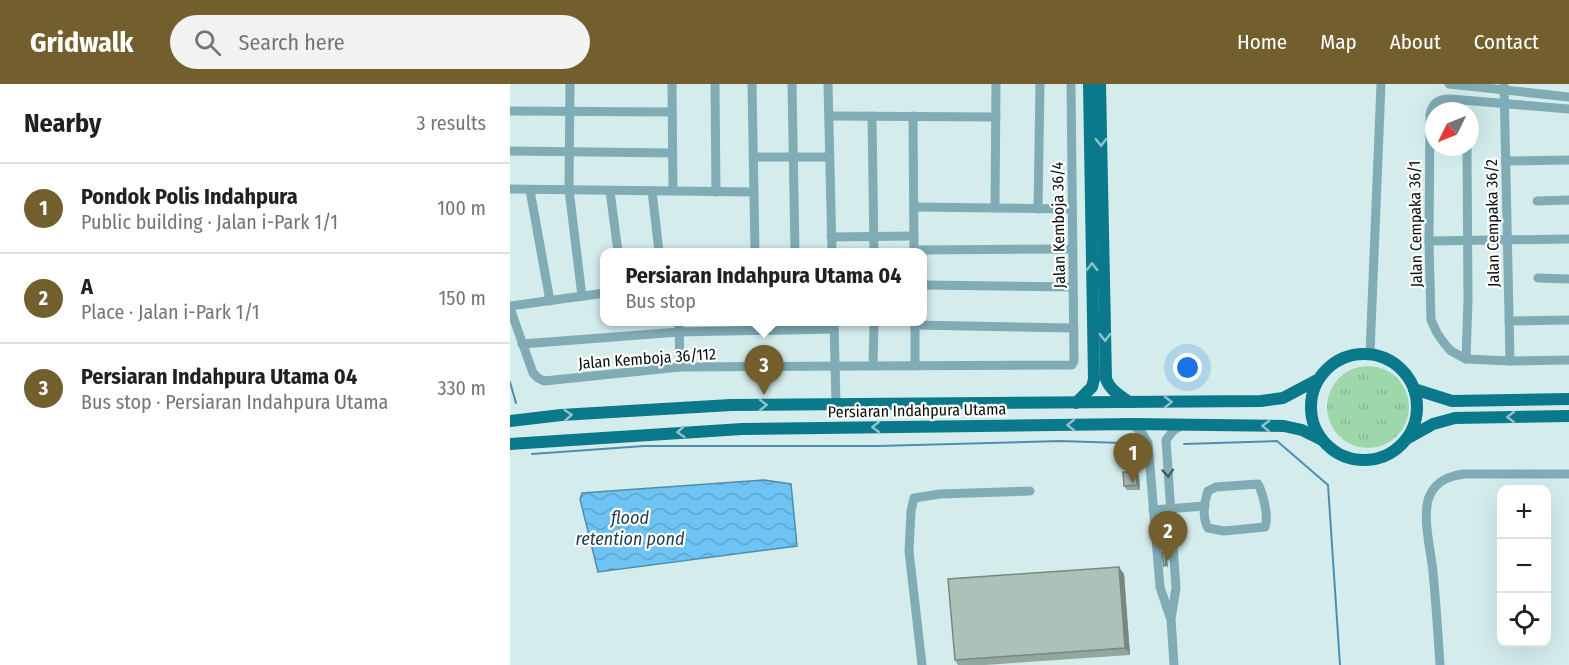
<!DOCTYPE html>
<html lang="en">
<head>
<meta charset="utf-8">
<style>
  :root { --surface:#fff; --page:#f2f2f2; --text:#202124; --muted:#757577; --line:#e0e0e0; --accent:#735f2e }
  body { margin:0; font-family:"Fira Sans Condensed",sans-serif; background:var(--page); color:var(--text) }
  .controls { position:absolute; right:18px; bottom:18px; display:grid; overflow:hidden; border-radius:12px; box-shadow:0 6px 24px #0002 }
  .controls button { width:54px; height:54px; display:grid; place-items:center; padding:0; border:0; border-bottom:2px solid var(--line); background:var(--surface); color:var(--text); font:30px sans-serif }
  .compass { position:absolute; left:915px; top:18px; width:54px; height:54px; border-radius:50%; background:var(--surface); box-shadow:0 6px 24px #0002; rotate:227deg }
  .you { position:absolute; left:678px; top:284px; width:21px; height:21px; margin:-15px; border:4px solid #fff; border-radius:50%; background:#1a73e8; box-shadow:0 0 0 9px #1a73e833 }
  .badge { display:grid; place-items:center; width:39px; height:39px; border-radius:50%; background:var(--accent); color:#fff; font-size:20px; font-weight:700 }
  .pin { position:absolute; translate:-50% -50px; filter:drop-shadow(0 2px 3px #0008) }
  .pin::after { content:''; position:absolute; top:32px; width:21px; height:18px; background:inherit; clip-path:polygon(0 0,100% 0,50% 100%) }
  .popup { position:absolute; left:90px; top:164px; width:327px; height:78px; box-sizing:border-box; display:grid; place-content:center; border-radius:12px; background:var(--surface); filter:drop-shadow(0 2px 4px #0005); font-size:20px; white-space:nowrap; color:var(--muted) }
  .popup b { font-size:22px; color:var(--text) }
  .popup::after { content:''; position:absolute; left:50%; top:100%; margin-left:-12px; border:12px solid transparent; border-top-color:var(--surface) }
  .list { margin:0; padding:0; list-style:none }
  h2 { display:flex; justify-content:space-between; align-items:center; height:78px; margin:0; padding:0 24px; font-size:26px }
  h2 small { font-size:20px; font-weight:400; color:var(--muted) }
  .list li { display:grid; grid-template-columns:39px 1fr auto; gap:18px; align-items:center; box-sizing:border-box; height:90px; padding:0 24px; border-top:2px solid var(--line) }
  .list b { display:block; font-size:22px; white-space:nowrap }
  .list p { margin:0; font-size:20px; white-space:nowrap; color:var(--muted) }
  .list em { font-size:20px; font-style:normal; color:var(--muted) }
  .icon { flex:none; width:33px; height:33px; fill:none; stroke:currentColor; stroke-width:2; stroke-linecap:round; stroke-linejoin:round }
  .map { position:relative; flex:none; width:1059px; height:581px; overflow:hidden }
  header { display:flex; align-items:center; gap:36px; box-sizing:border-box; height:84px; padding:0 30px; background:var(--accent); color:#fff }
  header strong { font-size:28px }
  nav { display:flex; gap:33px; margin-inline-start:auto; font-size:21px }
  .search { width:420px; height:54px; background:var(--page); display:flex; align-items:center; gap:15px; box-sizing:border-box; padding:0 21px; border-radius:33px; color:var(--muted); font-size:22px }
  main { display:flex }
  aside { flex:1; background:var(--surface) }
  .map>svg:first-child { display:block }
  .grass { fill:url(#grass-tufts) }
  .water { fill:url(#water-waves); stroke:#4f8dae; stroke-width:1.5 }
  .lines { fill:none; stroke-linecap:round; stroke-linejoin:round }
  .stream { stroke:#4f8dae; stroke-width:2 }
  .minor { stroke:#81acb6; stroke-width:9 }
  .major { stroke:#09798b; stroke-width:12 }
  .wall { fill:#93a69f }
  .shaded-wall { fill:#788782 }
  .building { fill:#abc1b9; stroke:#788782; stroke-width:1.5 }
  .oneway { stroke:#90c3cb }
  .oneway2 { stroke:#445e62 }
  .labels { text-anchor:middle; stroke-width:4.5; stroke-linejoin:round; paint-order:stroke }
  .street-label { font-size:16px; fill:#060f0e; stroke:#fff }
  .water-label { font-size:18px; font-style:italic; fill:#1b4054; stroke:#fff }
</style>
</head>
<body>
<header>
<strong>Gridwalk</strong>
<div class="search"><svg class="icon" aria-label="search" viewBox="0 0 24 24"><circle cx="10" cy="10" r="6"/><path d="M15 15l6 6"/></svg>Search here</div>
<nav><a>Home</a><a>Map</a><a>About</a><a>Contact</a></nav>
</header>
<main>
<aside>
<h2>Nearby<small>3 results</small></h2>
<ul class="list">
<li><span class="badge">1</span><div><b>Pondok Polis Indahpura</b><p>Public building · Jalan i-Park 1/1</p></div><em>100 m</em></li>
<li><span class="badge">2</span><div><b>A</b><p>Place · Jalan i-Park 1/1</p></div><em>150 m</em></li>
<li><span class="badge">3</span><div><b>Persiaran Indahpura Utama 04</b><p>Bus stop · Persiaran Indahpura Utama</p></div><em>330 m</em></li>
</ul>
</aside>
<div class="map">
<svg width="1059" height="581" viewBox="0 0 1059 581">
  <defs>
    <pattern id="grass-tufts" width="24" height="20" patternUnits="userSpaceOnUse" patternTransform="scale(1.5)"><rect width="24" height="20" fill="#9ed8aa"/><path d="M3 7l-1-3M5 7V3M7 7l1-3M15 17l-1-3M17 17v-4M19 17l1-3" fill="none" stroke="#87b891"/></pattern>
    <pattern id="water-waves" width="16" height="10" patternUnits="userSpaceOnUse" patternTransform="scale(1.5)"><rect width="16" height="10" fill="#6ec3f2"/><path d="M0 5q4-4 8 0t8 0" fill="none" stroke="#5ea6ce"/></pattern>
  </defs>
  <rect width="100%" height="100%" fill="#d4edec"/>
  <circle class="grass" cx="858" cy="323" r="41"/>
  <polygon class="water" points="254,396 281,400 287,462 88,488 70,415 72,409"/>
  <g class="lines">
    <g class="stream">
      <polyline points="0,298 6,319"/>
      <polyline points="674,360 767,357 818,401 830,581"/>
      <polyline points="22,370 134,362 368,362 550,357 612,359"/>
    </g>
    <g class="minor">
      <polyline points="60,0 59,106 72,212"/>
      <polyline points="162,0 163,107"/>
      <polyline points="205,0 206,108"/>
      <polyline points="242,0 245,168"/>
      <polyline points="282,0 285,168"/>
      <polyline points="318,0 322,168"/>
      <polyline points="939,0 1059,13"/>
      <polyline points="994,0 1000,277"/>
      <path d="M 1059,25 L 940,15 C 929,15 923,18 920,30 L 919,157 L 921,236 L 927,249 L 934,259 L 941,267 L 956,275 L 1000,277 L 1059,276"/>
      <polyline points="0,27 162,28"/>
      <polyline points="319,32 486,33"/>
      <polyline points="362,32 364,168"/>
      <polyline points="403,32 404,168"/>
      <polyline points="0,67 162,69"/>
      <polyline points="243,73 319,73"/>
      <polyline points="996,77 1059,76"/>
      <polyline points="0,105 244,108"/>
      <polyline points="20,106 40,217"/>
      <polyline points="100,107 108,168"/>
      <polyline points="142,107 149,168"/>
      <polyline points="1027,117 1059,116"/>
      <polyline points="404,123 562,125"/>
      <polyline points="485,124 486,0"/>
      <polyline points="528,125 530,0"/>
      <polyline points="321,153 404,152"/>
      <polyline points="919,157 1059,155"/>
      <polyline points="404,166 563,165"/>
      <polyline points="1028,194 1059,195"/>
      <polyline points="413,201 563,203"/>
      <polyline points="0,222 95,209"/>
      <polyline points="0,224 23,289 28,294 34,297 170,283 562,281 564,277 561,0"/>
      <polyline points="999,237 1059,236"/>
      <polyline points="169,238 170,283"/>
      <polyline points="324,238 326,320"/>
      <polyline points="405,238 405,281"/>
      <polyline points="405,241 564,244"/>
      <polyline points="12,260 169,248 324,245"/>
      <polyline points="860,269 871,0"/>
      <polyline points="956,275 958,216 957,63"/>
      <polyline points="363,282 364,238"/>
      <polyline points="622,340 632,349 638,359 650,503 660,533"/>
      <path d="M 748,400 C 753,409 759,433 755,443 L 714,447 L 698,444 C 692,433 694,419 698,407 L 706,403 Z"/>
      <polyline points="643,426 695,422"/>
      <polyline points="412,581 399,467 401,427 404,414 430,410 520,407"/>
      <polyline points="664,581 661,535 666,504 656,356 663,347 673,340"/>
      <path d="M 930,581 C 928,550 926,519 923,488 C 921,467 911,429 920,411 C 927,396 940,392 954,390 L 1059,390"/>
    </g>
    <g class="major">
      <path d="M 590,0 L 596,295 C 600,306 609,311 619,318"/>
      <circle cx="854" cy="323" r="53"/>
      <polyline points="904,305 942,317 1059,315"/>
      <polyline points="566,319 582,303 584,295 579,0"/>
      <polyline points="0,337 51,331 221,321 751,317 773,314 807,296"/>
      <polyline points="898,354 923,340 945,334 1059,332"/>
      <polyline points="0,360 232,345 622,340 774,342 792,346 812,356"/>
    </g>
  </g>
  <g class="wall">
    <polygon points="626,388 629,392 630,406 617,406 614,402"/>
    <polygon points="614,490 620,571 475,581 448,581 445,576"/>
  </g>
  <g class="shaded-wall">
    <polygon points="626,388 629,392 630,406 627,401"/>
    <polygon points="655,469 657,471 658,484 656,481"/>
    <polygon points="609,483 614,490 620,571 615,564"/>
  </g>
  <g class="building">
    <polygon points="613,388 626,388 627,401 614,402"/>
    <polygon points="652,469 655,469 656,481 654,482"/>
    <polygon points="609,483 615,564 445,576 438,495"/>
  </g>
  <defs><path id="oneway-chevron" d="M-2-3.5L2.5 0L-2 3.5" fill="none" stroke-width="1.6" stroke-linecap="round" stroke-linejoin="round" transform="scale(1.5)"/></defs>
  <g class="oneway">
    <use href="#oneway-chevron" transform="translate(591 58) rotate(89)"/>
    <use href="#oneway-chevron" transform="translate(582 183) rotate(-91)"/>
    <use href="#oneway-chevron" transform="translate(595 253) rotate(89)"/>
    <use href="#oneway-chevron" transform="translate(658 318) rotate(-1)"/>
    <use href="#oneway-chevron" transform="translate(253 321) rotate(-1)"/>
    <use href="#oneway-chevron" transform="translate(58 331) rotate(-4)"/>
    <use href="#oneway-chevron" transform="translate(1001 333) rotate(179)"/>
    <use href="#oneway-chevron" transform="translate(561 341) rotate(179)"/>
    <use href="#oneway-chevron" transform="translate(756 342) rotate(-179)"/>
    <use href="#oneway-chevron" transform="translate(366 343) rotate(179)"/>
    <use href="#oneway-chevron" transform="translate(171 348) rotate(176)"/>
  </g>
  <use class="oneway2" href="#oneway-chevron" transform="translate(658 389) rotate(86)"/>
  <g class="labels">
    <g class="street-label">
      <text transform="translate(982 139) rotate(-91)" y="6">Jalan Cempaka 36/2</text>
      <text transform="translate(905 140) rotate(-91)" y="6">Jalan Cempaka 36/1</text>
      <text transform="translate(548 141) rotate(-91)" y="6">Jalan Kemboja 36/4</text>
      <text transform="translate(137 274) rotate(-4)" y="6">Jalan Kemboja 36/112</text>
      <text transform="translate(407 326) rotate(-1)" y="6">Persiaran Indahpura Utama</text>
    </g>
    <g class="water-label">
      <text x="120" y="440">flood<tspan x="120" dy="21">retention pond</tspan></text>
    </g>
  </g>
</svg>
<div class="controls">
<button>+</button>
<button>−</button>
<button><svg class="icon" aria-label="locate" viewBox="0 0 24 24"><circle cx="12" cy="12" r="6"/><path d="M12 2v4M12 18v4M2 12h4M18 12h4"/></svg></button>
</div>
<svg class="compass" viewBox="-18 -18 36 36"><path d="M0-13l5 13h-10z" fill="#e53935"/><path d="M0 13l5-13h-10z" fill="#757577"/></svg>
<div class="you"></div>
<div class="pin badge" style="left:623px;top:399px">1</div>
<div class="pin badge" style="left:658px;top:477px">2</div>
<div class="pin badge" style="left:254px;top:311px">3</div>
<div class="popup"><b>Persiaran Indahpura Utama 04</b>Bus stop</div>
</div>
</main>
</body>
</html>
